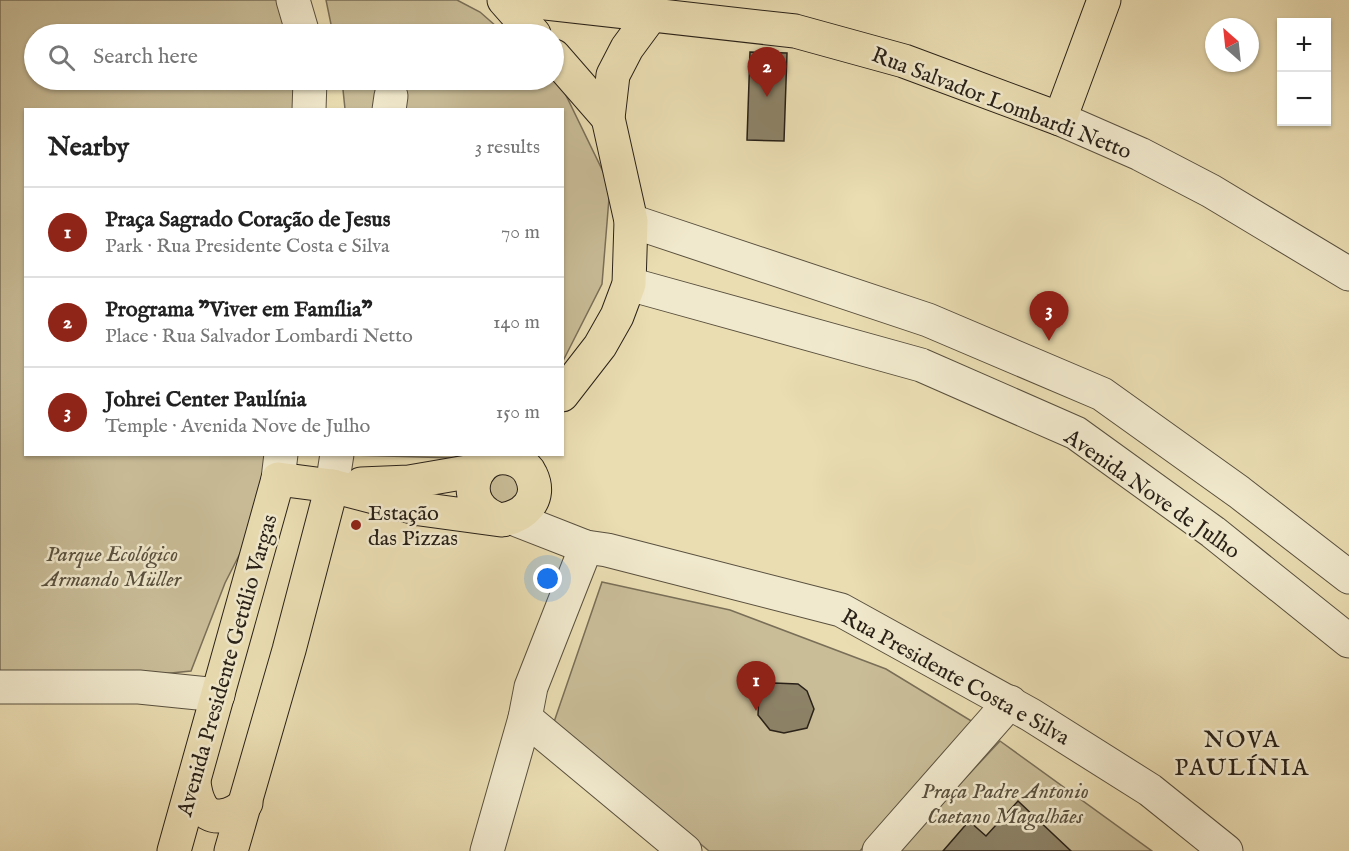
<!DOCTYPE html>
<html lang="en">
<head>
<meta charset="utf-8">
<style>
  :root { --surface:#fff; --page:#f6f6f6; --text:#222; --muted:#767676; --line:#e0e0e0; --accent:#8f2418 }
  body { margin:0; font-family:"IM FELL English",serif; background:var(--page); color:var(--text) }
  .controls { position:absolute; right:18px; top:18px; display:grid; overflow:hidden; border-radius:0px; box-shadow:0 2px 4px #0004 }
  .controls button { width:54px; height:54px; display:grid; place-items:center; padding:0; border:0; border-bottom:2px solid var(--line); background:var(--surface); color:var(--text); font:30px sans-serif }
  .compass { position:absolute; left:1205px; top:18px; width:54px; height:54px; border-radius:50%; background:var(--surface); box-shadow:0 2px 4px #0004; rotate:333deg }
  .you { position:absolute; left:548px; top:579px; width:21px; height:21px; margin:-15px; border:4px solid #fff; border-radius:50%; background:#1a73e8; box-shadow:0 0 0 9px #1a73e833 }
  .badge { display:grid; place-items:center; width:39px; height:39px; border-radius:50%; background:var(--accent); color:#fff; font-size:20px; font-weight:700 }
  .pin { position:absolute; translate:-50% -50px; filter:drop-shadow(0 2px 3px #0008) }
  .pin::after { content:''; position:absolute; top:32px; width:21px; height:18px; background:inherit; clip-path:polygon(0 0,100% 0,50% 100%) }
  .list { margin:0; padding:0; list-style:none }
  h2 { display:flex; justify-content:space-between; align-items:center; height:78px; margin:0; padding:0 24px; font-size:26px }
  h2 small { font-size:20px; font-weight:400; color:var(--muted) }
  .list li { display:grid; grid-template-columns:39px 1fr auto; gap:18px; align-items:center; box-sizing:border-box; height:90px; padding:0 24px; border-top:2px solid var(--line) }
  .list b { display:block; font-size:22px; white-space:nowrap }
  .list p { margin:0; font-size:20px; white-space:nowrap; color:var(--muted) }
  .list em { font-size:20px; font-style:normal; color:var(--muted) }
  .icon { flex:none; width:33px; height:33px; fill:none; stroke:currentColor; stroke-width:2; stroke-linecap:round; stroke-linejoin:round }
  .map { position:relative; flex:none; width:1349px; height:851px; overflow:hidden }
  .search { position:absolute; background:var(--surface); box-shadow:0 2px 4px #0004; left:24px; top:24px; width:540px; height:66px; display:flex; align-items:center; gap:15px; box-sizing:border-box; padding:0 21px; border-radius:33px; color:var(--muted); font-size:22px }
  .panel { position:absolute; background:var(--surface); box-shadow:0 2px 4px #0004; left:24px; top:108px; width:540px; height:348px; border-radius:0px }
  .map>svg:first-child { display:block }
  .green { fill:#c9bd98; stroke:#796f58; stroke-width:1.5 }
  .building { fill:#8d8368; stroke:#292118; stroke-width:1.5 }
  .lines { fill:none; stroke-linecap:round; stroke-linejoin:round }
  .minor-casing { stroke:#59503e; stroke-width:35 }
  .major-casing { stroke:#292118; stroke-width:35 }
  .minor { stroke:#f1e9cd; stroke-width:33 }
  .major { stroke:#eaddb2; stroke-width:33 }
  .poi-dot { fill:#8f2418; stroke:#f1e9cd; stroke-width:2 }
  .labels { text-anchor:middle; stroke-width:5; stroke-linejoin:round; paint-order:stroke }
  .street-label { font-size:22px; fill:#292118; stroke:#f1e9cd }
  .poi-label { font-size:22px; fill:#292118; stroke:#f1e9cd; text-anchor:start }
  .park-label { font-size:22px; font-style:italic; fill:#59503e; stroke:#f1e9cd }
  .neighbourhood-label { font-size:24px; letter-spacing:1.5px; fill:#292118; stroke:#f1e9cd }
</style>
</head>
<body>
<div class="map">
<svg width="1349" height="851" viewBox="0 0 1349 851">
  <rect width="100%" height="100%" fill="#eaddb2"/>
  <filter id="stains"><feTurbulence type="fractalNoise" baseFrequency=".00333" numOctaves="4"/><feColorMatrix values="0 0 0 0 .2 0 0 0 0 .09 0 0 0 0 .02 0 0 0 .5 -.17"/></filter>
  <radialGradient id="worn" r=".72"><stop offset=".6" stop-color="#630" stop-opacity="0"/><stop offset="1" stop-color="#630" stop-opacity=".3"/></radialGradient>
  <g class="green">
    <polygon points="0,0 293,0 303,34 34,34 34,80 310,80 309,109 26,110 26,454 281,455 278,479 225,583 191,671 141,676 0,675"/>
    <polygon points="326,0 457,0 480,12 505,34 333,34"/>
    <polygon points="342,80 554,80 559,81 610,186 602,284 563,361 562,110 345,109"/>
    <polygon points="316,454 458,455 454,458"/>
    <polygon points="502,474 509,474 520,480 514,515 484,491 496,476"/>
    <polygon points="602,582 730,610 886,669 973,722 860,851 709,851 554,722"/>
    <polygon points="1000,741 1152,851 897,851"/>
  </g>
  <g class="building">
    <polygon points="750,52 787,53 784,141 747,140"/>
    <polygon points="774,683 798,684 807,691 814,709 807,728 784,733 770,730 758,715 759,695"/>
    <polygon points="1018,801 1071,851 943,851 969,821 986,836"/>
  </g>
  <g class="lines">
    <defs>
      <g id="minor">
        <polyline points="293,0 303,34"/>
        <polyline points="309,110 310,80"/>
        <polyline points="389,110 391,96"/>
        <polyline points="1060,119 1140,154 1211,191 1349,274"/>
        <polyline points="631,221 928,320 1102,394 1239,492 1349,577"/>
        <polyline points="629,284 921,365 1076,433 1213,532 1349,641"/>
        <polyline points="278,479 281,454"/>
        <polyline points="332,486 337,454"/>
        <polyline points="512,518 586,547 607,550 841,610 1031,715 1150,790 1226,851"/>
        <polyline points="0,687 139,687 218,695"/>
        <polyline points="525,718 685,851"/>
        <polyline points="487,851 525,718 531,687 586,547"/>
        <polyline points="879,851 1010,702"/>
      </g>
      <g id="major">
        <polyline points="504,0 534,34"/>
        <polyline points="519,0 795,31 904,61 1060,119 1104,0"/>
        <polyline points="554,56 608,118"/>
        <polyline points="562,395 600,346 617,316 629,284 631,221 608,118 613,75 627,48 652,14"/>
        <polyline points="361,484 409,482 479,470"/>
        <path d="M 194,783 C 195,789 196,796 199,802 C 208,824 233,817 246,803"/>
        <path d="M 174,851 L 278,479 L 332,486 L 420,509 L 501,520 C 523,517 543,500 531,475 C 528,468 522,463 515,460 C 475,445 452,506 501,520"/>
        <polyline points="231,851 289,650 332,486"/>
      </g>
    </defs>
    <use href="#minor" class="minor-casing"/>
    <use href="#major" class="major-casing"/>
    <use href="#minor" class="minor"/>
    <use href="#major" class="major"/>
  </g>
  <circle class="poi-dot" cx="356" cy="525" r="6"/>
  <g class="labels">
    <g class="street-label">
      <text transform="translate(1002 102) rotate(21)" y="8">Rua Salvador Lombardi Netto</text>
      <text transform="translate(1153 493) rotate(35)" y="8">Avenida Nove de Julho</text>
      <text transform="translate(226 665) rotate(-74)" y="8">Avenida Presidente Getúlio Vargas</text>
      <text transform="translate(956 676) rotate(29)" y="8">Rua Presidente Costa e Silva</text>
    </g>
    <g class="poi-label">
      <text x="368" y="520">Estação<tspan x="368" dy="25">das Pizzas</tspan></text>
    </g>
    <g class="park-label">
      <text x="112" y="561">Parque Ecológico<tspan x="112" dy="25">Armando Müller</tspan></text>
      <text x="1005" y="798">Praça Padre Antonio<tspan x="1005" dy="25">Caetano Magalhães</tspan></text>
    </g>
    <g class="neighbourhood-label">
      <text x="1242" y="747">NOVA<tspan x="1242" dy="28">PAULÍNIA</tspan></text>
    </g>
  </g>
  <rect width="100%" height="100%" filter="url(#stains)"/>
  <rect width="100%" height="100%" fill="url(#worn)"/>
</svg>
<div class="controls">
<button>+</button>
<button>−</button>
</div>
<svg class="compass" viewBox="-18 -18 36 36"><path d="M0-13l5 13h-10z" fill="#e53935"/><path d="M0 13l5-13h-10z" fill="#767676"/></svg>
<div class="you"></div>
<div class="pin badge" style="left:756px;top:711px">1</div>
<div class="pin badge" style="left:767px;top:97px">2</div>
<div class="pin badge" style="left:1049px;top:341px">3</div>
<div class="search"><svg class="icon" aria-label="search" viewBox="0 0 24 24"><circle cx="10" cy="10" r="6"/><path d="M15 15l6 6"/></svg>Search here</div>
<section class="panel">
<h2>Nearby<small>3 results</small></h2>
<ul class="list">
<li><span class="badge">1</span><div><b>Praça Sagrado Coração de Jesus</b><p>Park · Rua Presidente Costa e Silva</p></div><em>70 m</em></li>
<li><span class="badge">2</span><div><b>Programa &quot;Viver em Família&quot;</b><p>Place · Rua Salvador Lombardi Netto</p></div><em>140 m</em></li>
<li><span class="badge">3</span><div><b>Johrei Center Paulínia</b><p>Temple · Avenida Nove de Julho</p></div><em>150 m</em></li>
</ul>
</section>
</div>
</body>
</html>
